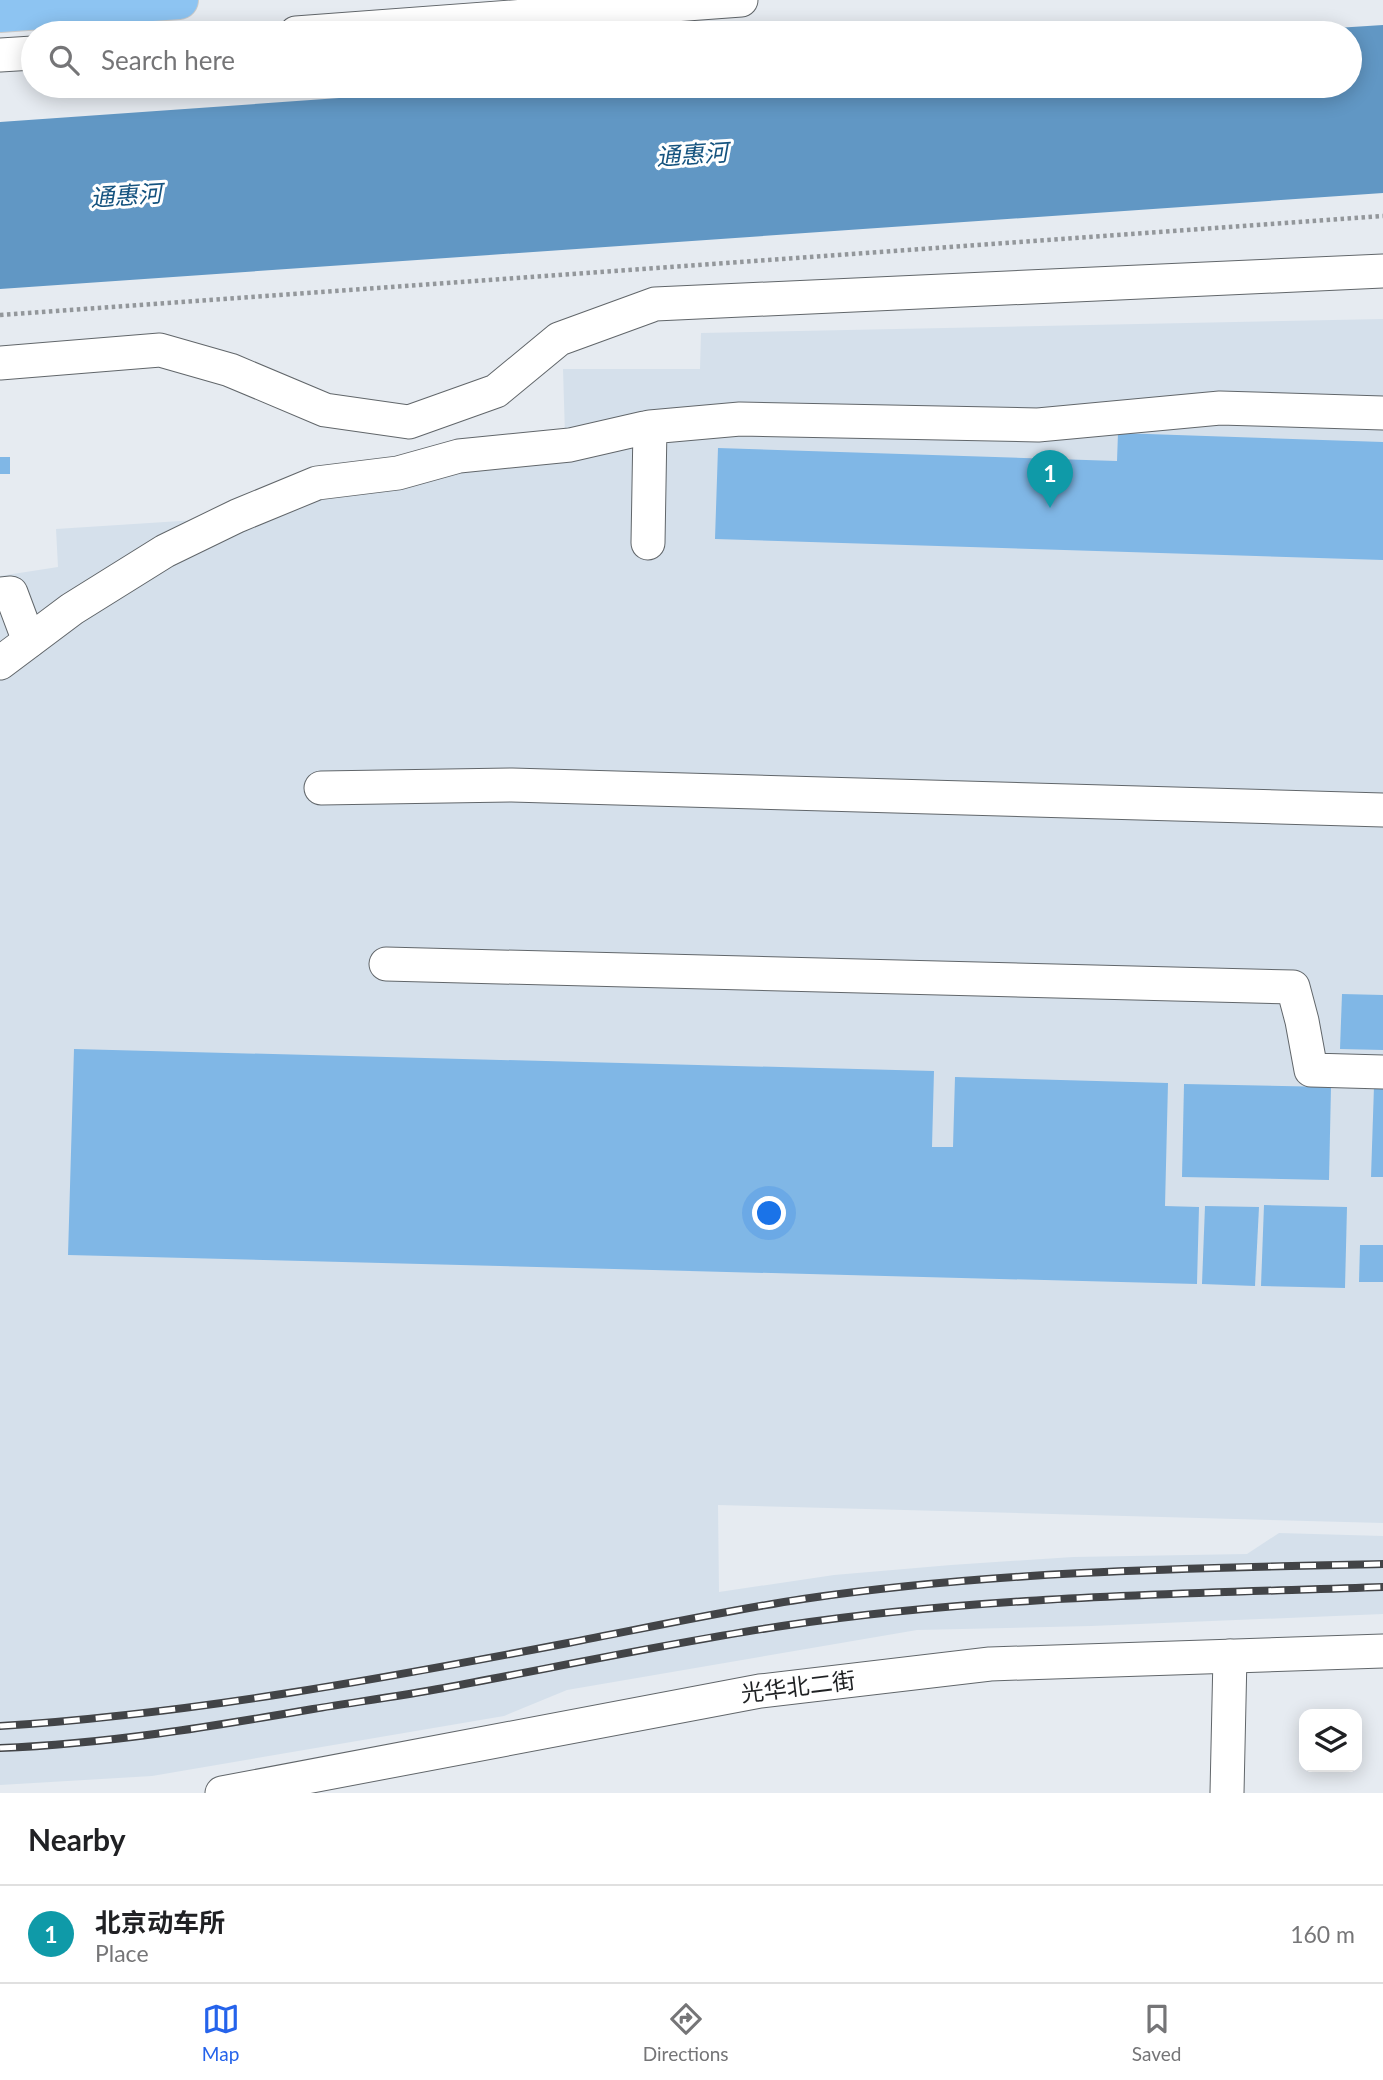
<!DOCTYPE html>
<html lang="en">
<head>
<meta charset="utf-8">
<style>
  :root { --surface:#fff; --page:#f2f2f2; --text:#202124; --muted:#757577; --line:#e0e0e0; --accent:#2563eb }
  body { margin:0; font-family:Lato,"Noto Sans SC",sans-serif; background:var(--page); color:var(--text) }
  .controls { position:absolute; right:21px; bottom:21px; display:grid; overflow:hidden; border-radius:14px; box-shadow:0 4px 18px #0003 }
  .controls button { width:63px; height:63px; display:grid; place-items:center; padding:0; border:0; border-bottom:2px solid var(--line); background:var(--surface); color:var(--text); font:35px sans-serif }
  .you { position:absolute; left:770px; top:1214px; width:24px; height:24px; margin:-18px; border:5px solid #fff; border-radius:50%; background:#1a73e8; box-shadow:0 0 0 10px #1a73e833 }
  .badge { display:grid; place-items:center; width:46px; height:46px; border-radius:50%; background:var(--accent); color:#fff; font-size:23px; font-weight:700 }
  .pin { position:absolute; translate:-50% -58px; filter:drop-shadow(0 2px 4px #0008) }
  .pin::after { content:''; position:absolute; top:37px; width:24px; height:21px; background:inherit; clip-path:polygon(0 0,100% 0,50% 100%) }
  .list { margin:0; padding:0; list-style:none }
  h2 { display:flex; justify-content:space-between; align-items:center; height:91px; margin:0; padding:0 28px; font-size:30px }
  h2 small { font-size:23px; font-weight:400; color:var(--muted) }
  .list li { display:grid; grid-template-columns:46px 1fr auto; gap:21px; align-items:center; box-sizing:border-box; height:98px; padding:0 28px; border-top:2px solid var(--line) }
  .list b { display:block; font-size:26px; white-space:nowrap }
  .list p { margin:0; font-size:23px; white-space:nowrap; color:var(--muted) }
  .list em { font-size:23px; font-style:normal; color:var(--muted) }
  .icon { flex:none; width:38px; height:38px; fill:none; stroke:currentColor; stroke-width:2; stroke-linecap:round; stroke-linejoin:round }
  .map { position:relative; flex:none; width:1383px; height:1793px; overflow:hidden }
  .search { position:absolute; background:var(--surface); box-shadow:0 4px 18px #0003; left:21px; right:21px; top:21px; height:77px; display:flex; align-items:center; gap:18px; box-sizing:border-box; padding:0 24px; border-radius:38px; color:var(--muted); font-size:26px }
  .sheet { height:189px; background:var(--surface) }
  nav { display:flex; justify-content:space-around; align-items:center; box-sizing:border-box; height:98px; border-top:2px solid var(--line); background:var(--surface); font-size:19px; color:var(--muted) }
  nav a { display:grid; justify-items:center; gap:4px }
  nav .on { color:var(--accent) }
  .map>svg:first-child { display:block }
  .built { fill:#d5e0eb }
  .water { fill:#6197c4 }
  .building { fill:#80b7e6 }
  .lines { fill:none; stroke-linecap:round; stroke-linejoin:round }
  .minor-casing { stroke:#61666a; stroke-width:35 }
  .highway-casing { stroke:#c9caca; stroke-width:40 }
  .path { stroke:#93979b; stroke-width:4.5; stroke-dasharray:3.5 3.5; stroke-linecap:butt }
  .minor { stroke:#fff; stroke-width:33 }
  .highway { stroke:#8dc4f2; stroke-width:38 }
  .rail-casing { stroke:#424447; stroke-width:8 }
  .rail { stroke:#fff; stroke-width:5; stroke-dasharray:16; stroke-linecap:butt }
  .labels { text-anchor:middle; stroke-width:6; stroke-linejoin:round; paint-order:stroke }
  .street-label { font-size:23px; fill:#1f2123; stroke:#fff }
  .water-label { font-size:24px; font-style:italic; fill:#15537f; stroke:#fff }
</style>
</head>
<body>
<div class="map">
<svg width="1383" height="1793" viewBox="0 0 1383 1793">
  <rect width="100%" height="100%" fill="#e6ebf1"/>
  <polygon class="built" points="1383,319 1383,1523 718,1505 719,1592 834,1575 951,1565 1073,1557 1247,1554 1279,1533 1383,1536 1383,1614 1091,1626 917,1630 567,1690 504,1716 152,1776 0,1785 0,576 58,567 56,529 196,520 237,497 316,468 565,435 563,369 700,369 701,333"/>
  <polygon class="water" points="1383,25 1383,193 0,289 0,122 509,86 1350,86 1350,33 1259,33"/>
  <g class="building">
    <polygon points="1118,433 1383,442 1383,560 715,539 718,448 1117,461"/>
    <rect x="0" y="457" width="10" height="17"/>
    <polygon points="1342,994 1383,995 1383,1050 1340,1049"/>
    <polygon points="74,1049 934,1071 932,1147 953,1147 955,1077 1168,1083 1165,1206 1199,1207 1197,1284 68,1255"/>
    <polygon points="1184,1084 1331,1087 1329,1180 1182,1177"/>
    <polygon points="1374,1086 1383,1086 1383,1177 1371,1177"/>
    <polygon points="1264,1205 1347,1207 1345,1288 1261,1286"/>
    <polygon points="1205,1206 1259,1207 1255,1286 1202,1284"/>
    <polygon points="1360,1245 1383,1245 1383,1282 1359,1282"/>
  </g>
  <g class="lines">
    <defs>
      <g id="minor">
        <polyline points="296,33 741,0"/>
        <polyline points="0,55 33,53"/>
        <polyline points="0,363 160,350 230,370 325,410 409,422 496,391 559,339 655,304 1383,271"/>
        <polyline points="648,543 650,427 740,419 1038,425 1220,408 1383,413"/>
        <polyline points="0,594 11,593 29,641"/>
        <polyline points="0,663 72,609 165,551 237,516 317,483 398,473 459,456 570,445 644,428"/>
        <polyline points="321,788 512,785 1383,810"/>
        <polyline points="386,964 1293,987 1302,1021 1311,1070 1383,1072"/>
        <polyline points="222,1793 760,1691 990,1664 1383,1651"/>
        <polyline points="1227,1793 1230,1656"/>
      </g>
      <polyline id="highway" points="0,13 179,0"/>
    </defs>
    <use href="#minor" class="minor-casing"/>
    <use href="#highway" class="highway-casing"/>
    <polyline class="path" points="0,315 1383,216"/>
    <use href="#minor" class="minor"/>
    <use href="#highway" class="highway"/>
    <defs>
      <g id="rail">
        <path d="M 0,1726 C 191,1714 380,1679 568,1643 C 646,1628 724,1611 803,1599 C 995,1571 1189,1568 1383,1564"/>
        <path d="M 0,1748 C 105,1744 209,1727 313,1709 C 356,1702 401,1696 444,1688 C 557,1667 669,1643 782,1626 C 981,1596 1182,1594 1383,1587"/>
      </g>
    </defs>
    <use href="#rail" class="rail-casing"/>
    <use href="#rail" class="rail"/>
  </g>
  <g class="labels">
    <g class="street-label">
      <text transform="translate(798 1687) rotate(-7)" y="8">光华北二街</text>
    </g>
    <g class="water-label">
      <text transform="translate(692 155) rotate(-4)" y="8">通惠河</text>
      <text transform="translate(126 196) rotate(-4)" y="8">通惠河</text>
    </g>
  </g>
</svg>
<div class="controls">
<button><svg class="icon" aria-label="layers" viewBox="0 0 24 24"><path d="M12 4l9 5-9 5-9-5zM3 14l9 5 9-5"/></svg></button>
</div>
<div class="you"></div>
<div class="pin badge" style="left:1050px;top:508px;background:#0f9aa8">1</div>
<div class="search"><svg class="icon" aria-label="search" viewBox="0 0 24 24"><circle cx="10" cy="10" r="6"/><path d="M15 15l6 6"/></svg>Search here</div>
</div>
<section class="sheet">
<h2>Nearby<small></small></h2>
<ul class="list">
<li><span class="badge" style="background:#0f9aa8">1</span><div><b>北京动车所</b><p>Place</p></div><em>160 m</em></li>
</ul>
</section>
<nav>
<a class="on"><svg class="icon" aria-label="map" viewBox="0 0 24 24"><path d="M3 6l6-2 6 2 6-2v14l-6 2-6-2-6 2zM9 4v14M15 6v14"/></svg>Map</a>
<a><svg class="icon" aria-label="directions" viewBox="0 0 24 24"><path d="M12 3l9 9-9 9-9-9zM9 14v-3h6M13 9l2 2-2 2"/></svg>Directions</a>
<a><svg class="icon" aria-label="saved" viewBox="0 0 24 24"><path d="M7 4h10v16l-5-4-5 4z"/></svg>Saved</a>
</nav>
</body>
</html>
